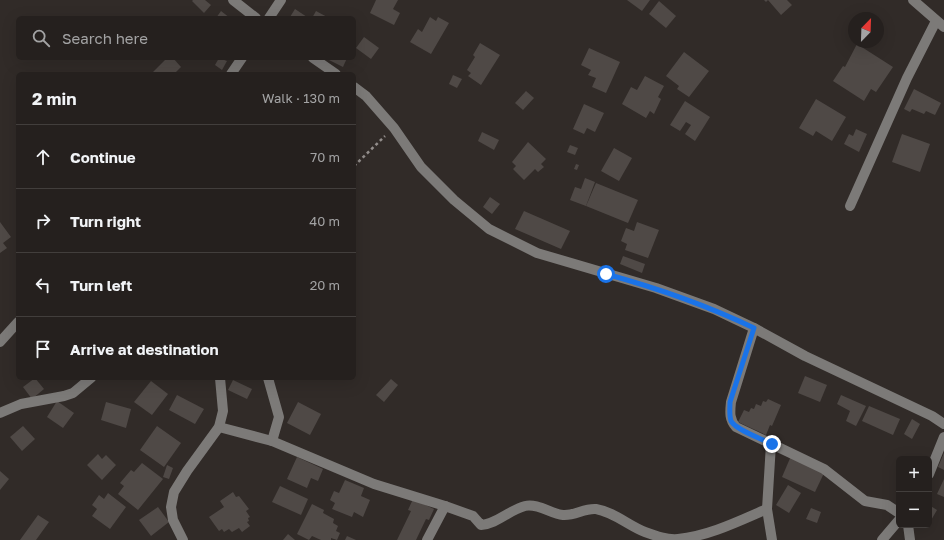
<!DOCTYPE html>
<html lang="en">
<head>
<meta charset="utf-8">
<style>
  :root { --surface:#25201e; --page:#2d2827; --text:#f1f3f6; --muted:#a3a3a4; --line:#423e3c }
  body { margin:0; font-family:"Golos Text",sans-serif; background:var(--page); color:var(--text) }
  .controls { position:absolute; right:12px; bottom:12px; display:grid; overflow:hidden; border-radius:6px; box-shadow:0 4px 16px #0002 }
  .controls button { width:36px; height:36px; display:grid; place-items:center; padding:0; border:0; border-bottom:1px solid var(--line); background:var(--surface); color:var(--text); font:20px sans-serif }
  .compass { position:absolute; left:848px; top:12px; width:36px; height:36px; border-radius:50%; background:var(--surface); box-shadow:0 4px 16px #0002; rotate:23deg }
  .stop { position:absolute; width:12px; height:12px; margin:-9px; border:3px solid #1a73e8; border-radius:50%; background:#fff }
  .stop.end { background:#1a73e8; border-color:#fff; box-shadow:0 1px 4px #0008 }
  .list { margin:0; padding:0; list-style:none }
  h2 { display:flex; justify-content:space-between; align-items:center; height:52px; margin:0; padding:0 16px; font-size:17px }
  h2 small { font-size:13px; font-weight:400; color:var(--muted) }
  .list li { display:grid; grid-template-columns:26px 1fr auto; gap:12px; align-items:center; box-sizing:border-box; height:64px; padding:0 16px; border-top:1px solid var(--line) }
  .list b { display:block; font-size:15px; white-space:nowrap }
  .list em { font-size:13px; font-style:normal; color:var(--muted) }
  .icon { flex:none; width:22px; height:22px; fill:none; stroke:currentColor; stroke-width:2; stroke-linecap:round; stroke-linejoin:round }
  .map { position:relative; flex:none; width:944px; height:540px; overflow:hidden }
  .search { position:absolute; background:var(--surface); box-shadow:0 4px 16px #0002; left:16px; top:16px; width:340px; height:44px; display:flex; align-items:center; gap:10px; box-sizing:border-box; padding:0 14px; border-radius:6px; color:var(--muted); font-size:15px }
  .panel { position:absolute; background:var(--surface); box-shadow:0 4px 16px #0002; left:16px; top:72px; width:340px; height:308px; border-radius:6px }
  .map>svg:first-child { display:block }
  .building { fill:#4f4946 }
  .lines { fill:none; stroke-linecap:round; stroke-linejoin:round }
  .path { stroke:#938e8c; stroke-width:2.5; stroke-dasharray:3 3; stroke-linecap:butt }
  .minor { stroke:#7c7a78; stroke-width:10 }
  .route { stroke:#1a73e8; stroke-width:5 }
</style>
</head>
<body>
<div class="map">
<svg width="944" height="540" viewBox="0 0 944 540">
  <rect width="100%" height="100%" fill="#312b28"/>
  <g class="building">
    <polygon points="193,0 205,0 211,5 204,13 192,1"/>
    <polygon points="376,0 398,0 393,9 400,13 394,25 370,13"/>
    <polygon points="627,0 650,0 642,11"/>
    <polygon points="764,0 787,0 792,5 781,15 768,0 766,2"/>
    <polygon points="659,1 676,16 666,28 649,14"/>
    <polygon points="295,9 307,17 306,18 290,17"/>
    <polygon points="221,11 230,18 216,18"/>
    <polygon points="316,11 329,18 312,18"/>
    <polygon points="430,17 436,21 438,17 449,23 431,54 410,42 418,29 422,32"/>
    <polygon points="364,37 379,48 371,59 356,48"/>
    <polygon points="480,43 500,55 481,85 468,76 471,73 467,70 475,57 473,55"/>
    <polygon points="857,44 893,67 876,92 871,89 864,101 833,81 843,66 845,67"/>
    <polygon points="589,48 620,62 606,93 592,87 596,78 588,75 591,70 581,65"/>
    <polygon points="684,52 709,71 689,97 677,89 679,86 666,76"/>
    <polygon points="167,58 173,58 181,67 174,74 151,74"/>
    <polygon points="219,58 227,61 222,70 215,65"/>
    <polygon points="325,58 347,58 343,67"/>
    <polygon points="453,75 462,79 457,88 449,84"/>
    <polygon points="645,76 664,86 658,97 661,99 654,114 650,111 646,118 622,104 631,87 637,90"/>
    <polygon points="914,89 941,103 935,115 926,111 924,114 912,109 910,112 904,109"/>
    <polygon points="526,91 534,98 523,110 515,103"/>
    <polygon points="816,99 846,117 832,141 816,131 813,136 799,128"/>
    <polygon points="685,101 710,117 695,141 685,134 691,125 686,122 680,131 670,125"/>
    <polygon points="584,104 604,113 595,132 587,128 584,134 573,129"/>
    <polygon points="856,129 867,134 859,152 844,144 849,134 853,136"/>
    <polygon points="482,132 499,140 494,150 478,141"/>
    <polygon points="902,134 930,144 920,172 892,162"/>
    <polygon points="528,142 546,159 541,164 544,167 538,172 535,169 524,180 513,169 516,166 512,162"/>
    <polygon points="570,145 578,148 575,155 567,152"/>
    <polygon points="614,148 632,158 619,181 601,171"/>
    <polygon points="576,164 579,165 577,170 574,169"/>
    <polygon points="585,178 595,182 586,206 570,200 575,187 581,189"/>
    <polygon points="596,183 638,200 628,223 586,206"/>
    <polygon points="490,197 500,204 492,214 483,207"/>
    <polygon points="524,211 570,231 561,249 515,229"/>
    <polygon points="0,222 11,237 3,243 7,248 0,253"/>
    <polygon points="637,222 659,230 648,258 625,250 627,244 621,241 626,228 634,231"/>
    <polygon points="623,256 645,264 642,273 620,264"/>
    <polygon points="805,376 827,385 820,402 798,393"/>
    <polygon points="35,378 44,389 32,399 23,387"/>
    <polygon points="391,379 398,385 384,402 376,395"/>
    <polygon points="233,380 252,389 247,399 228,390"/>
    <polygon points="151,381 168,394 152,415 134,402"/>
    <polygon points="177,395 204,409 195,424 169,410"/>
    <polygon points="841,395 866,406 856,426 846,421 850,411 837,404"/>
    <polygon points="768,399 781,405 772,426 770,425 766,435 738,422 744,410 749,412 751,408 754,409 756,404 761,406 763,401 766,402"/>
    <polygon points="57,401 74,413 63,428 47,417"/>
    <polygon points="106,402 131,409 126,428 101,420"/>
    <polygon points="298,402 321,414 310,435 287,423"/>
    <polygon points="869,406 900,419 893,435 862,421"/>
    <polygon points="912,419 920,424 912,439 904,434"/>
    <polygon points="23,426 35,439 22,451 10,437"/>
    <polygon points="157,426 181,443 164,467 140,450"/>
    <polygon points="944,453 944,470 938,467"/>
    <polygon points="98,454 102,459 106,455 116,465 102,480 87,465"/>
    <polygon points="791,456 825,471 815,492 782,477"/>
    <polygon points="297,457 323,469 318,481 311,478 307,488 287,479"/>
    <polygon points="142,463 163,479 138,510 118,494 124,486 120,483 131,470 134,472"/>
    <polygon points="167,465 173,468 169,479 163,477"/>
    <polygon points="0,471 9,479 0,490"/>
    <polygon points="944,479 944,497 937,494"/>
    <polygon points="345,480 364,488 361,496 370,500 363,517 354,512 352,517 332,509 335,503 330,500 334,491 339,493"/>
    <polygon points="788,485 801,493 789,513 776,505"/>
    <polygon points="280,486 308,499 301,515 272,502"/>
    <polygon points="233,492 236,497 239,496 249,509 246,511 250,517 248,518 249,521 247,522 250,526 242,532 239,528 232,532 229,529 224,532 222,529 219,531 209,517 224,507 220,501"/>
    <polygon points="108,493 126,507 110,529 92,516 97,509 92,505 99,495 104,499"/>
    <polygon points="413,499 434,509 429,520 426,519 416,540 397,540 411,511 408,510"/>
    <polygon points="312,504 324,510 323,513 334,519 333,523 338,526 336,531 340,533 337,540 331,538 331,540 321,540 312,536 309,540 297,534"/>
    <polygon points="929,505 937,510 930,522 929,521"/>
    <polygon points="158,507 169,522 151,536 139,520"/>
    <polygon points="811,508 821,512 817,523 806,519"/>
    <polygon points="38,515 49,522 36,540 20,540"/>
    <polygon points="288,534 295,540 283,540"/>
    <polygon points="347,536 356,540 345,540"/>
  </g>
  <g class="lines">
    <polyline class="path" points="354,166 385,136"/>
    <g class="minor">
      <polyline points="233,0 256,18"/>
      <polyline points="913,0 944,27"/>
      <polyline points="269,18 281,0"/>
      <polyline points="313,58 336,74"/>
      <polyline points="231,74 242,58"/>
      <polyline points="354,87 366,96 394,128 421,167 454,200 489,229 537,253 656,288 714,309 754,328 805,356 932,416 944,424"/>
      <polyline points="850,206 907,78 936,21"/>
      <path d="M 754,328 L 731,402 C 730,412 729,419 736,427 L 824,469 L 865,501 L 887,505 L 899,513"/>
      <polyline points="0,342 18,322"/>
      <polyline points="268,378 279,417 272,441"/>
      <polyline points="0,413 21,404 64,396 73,393 91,378"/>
      <path d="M 219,427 L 272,441 L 374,484 L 445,506 L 473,516 L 481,525 C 497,524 509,510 525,506 C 538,503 551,514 563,515 C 575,516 584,508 596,509 C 614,512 629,526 645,532 C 656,536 667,540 678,539 C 709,536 739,521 767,509"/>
      <polyline points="771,444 767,509 772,540"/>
      <polyline points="929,474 944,437"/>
      <polyline points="908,525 910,540"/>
      <polyline points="183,540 173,520 171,507 174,492 187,471 219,427 223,411 220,378"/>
      <polyline points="427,540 445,506"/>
      <polyline points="882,540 899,520"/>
    </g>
  </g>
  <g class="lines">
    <path class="route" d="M 606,274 C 657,288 706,305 754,328 L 730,402 C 730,408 729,415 731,421 C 736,430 762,439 772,444"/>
  </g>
</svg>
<div class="controls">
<button>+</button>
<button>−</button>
</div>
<svg class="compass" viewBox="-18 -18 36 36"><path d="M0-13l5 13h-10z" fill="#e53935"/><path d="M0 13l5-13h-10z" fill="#a3a3a4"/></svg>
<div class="stop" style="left:606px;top:274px"></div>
<div class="stop end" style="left:772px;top:444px"></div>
<div class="search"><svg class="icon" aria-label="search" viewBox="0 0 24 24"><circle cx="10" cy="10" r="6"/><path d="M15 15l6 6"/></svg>Search here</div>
<section class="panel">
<h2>2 min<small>Walk · 130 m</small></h2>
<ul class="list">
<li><svg class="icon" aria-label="ahead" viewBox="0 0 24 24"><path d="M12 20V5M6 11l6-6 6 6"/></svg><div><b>Continue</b></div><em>70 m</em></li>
<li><svg class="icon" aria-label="right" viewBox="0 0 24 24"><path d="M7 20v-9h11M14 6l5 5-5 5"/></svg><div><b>Turn right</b></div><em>40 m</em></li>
<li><svg class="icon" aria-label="left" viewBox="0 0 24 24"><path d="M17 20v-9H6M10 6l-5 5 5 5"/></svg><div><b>Turn left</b></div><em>20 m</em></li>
<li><svg class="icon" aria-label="arrive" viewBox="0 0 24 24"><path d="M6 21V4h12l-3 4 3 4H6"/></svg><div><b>Arrive at destination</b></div></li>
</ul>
</section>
</div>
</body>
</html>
